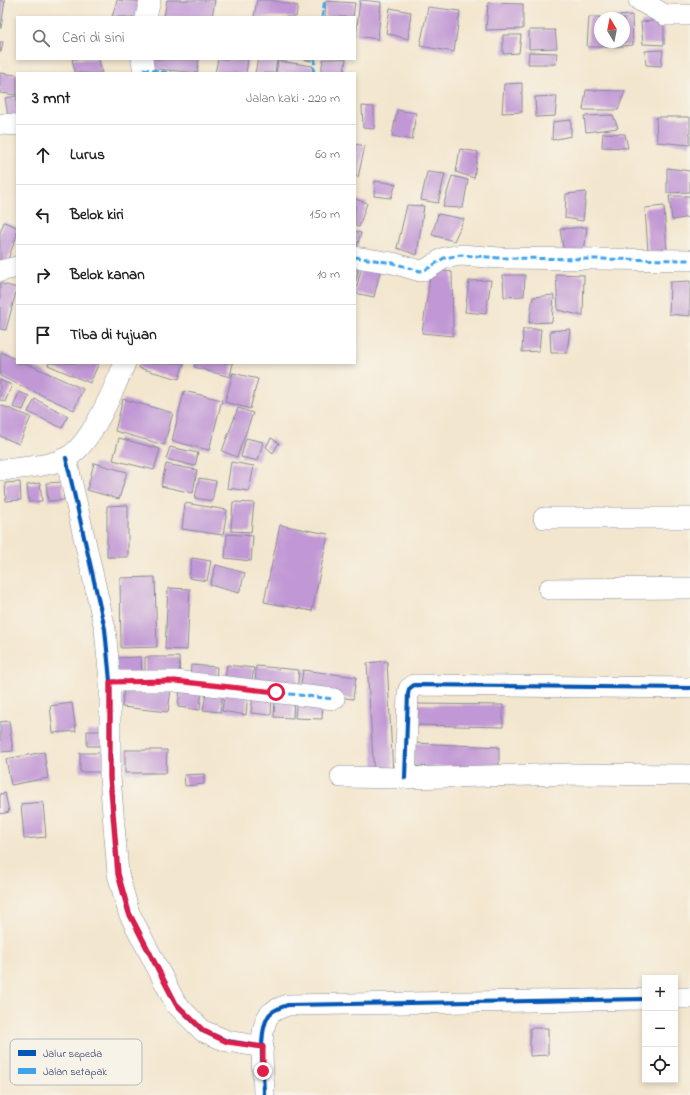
<!DOCTYPE html>
<html lang="id">
<head>
<meta charset="utf-8">
<style>
  :root { --surface:#fff; --page:#f6f6f6; --text:#202124; --muted:#757577; --line:#e0e0e0 }
  body { margin:0; font-family:"Indie Flower",sans-serif; background:var(--page); color:var(--text) }
  .controls { position:absolute; right:12px; bottom:12px; display:grid; overflow:hidden; border-radius:0px; box-shadow:0 2px 6px #0003 }
  .controls button { width:36px; height:36px; display:grid; place-items:center; padding:0; border:0; border-bottom:1px solid var(--line); background:var(--surface); color:var(--text); font:20px sans-serif }
  .compass { position:absolute; left:594px; top:12px; width:36px; height:36px; border-radius:50%; background:var(--surface); box-shadow:0 2px 6px #0003; rotate:350deg }
  .stop { position:absolute; width:12px; height:12px; margin:-9px; border:3px solid #e11d48; border-radius:50%; background:#fff }
  .stop.end { background:#e11d48; border-color:#fff; box-shadow:0 1px 4px #0008 }
  .list { margin:0; padding:0; list-style:none }
  h2 { display:flex; justify-content:space-between; align-items:center; height:52px; margin:0; padding:0 16px; font-size:17px }
  h2 small { font-size:13px; font-weight:400; color:var(--muted) }
  .list li { display:grid; grid-template-columns:26px 1fr auto; gap:12px; align-items:center; box-sizing:border-box; height:60px; padding:0 16px; border-top:1px solid var(--line) }
  .list b { display:block; font-size:15px; white-space:nowrap }
  .list em { font-size:13px; font-style:normal; color:var(--muted) }
  .icon { flex:none; width:22px; height:22px; fill:none; stroke:currentColor; stroke-width:2; stroke-linecap:round; stroke-linejoin:round }
  .map { position:relative; flex:none; width:690px; height:1095px; overflow:hidden }
  .search { position:absolute; background:var(--surface); box-shadow:0 2px 6px #0003; left:16px; top:16px; width:340px; height:44px; display:flex; align-items:center; gap:10px; box-sizing:border-box; padding:0 14px; border-radius:0px; color:var(--muted); font-size:15px }
  .panel { position:absolute; background:var(--surface); box-shadow:0 2px 6px #0003; left:16px; top:72px; width:340px; height:292px; border-radius:0px }
  .map>svg:first-child { display:block }
  .building { fill:#c198d5 }
  .lines { fill:none; stroke-linecap:round; stroke-linejoin:round }
  .street-casing { stroke:#878a96; stroke-width:22 }
  .street { stroke:#fff; stroke-width:21 }
  .quiet { stroke:#3da3ed; stroke-width:3; stroke-dasharray:6 3; stroke-linecap:butt }
  .cycleway-casing { stroke:#f7f3e8; stroke-width:6 }
  .cycleway { stroke:#0057b8; stroke-width:4 }
  .route { stroke:#e11d48; stroke-width:5 }
  .key { fill:#f7f3e8; stroke:#b5b8bf; stroke-width:1 }
  .key-label { font-size:11px; fill:#1b2f5e }
</style>
</head>
<body>
<div class="map">
<svg width="690" height="1095" viewBox="0 0 690 1095">
  <rect width="100%" height="100%" fill="#f7f3e8"/>
  <filter id="ink" filterUnits="userSpaceOnUse"><feTurbulence type="fractalNoise" baseFrequency=".025" numOctaves="2"/><feDisplacementMap in="SourceGraphic" scale="8" xChannelSelector="R" yChannelSelector="G"/><feConvolveMatrix kernelMatrix="1 2 1 2 8 2 1 2 1" color-interpolation-filters="sRGB"/></filter>
  <filter id="wash" filterUnits="userSpaceOnUse"><feTurbulence type="fractalNoise" baseFrequency=".012" numOctaves="4" result="noise"/><feDisplacementMap in="SourceGraphic" scale="16" xChannelSelector="R" yChannelSelector="G"/><feGaussianBlur stdDeviation="0.9" result="paint"/><feColorMatrix in="noise" values="0 0 0 0 0 0 0 0 0 0 0 0 0 0 0 0 0 1.4 0 .05"/><feComposite in="paint" operator="in"/></filter>
  <g filter="url(#wash)">
    <rect width="100%" height="100%" fill="#f3e6ce"/>
    <g id="blocks">
      <g class="building">
        <polygon points="0,0 5,0 1,28 0,28"/>
        <polygon points="117,0 144,2 140,17 112,17"/>
        <polygon points="167,0 215,0 212,17 164,17"/>
        <polygon points="257,0 270,0 298,6 296,17 254,17"/>
        <polygon points="360,0 381,2 378,39 356,36"/>
        <polygon points="326,1 355,3 353,17 325,17"/>
        <polygon points="488,3 523,4 523,29 486,30"/>
        <polygon points="428,7 460,11 454,52 420,46"/>
        <polygon points="390,8 411,12 408,39 386,33"/>
        <polygon points="632,15 633,45 614,47 615,42 624,42 624,18 616,18 616,16"/>
        <polygon points="589,17 600,17 600,42 609,42 609,47 587,47"/>
        <polygon points="664,20 664,45 643,44 641,22"/>
        <polygon points="529,30 555,30 557,48 529,49"/>
        <polygon points="503,35 521,35 519,53 503,54"/>
        <polygon points="0,42 3,42 1,52 0,52"/>
        <polygon points="663,50 661,66 646,65 645,51"/>
        <polygon points="529,52 557,53 556,64 528,64"/>
        <polygon points="72,59 99,59 102,73 75,73"/>
        <polygon points="149,59 199,59 197,73 148,68"/>
        <polygon points="218,59 248,59 246,73 215,73"/>
        <polygon points="258,59 277,59 275,73 255,73"/>
        <polygon points="302,59 312,59 311,61"/>
        <polygon points="323,59 346,59 344,73 321,73"/>
        <polygon points="278,61 313,66 312,73 276,73"/>
        <polygon points="0,73 17,75 17,95 0,93"/>
        <polygon points="522,83 522,112 502,113 504,84"/>
        <polygon points="586,90 625,91 618,110 583,110"/>
        <polygon points="17,96 17,121 9,122 5,98"/>
        <polygon points="557,96 555,116 536,117 535,97"/>
        <polygon points="362,106 374,107 374,129 363,128"/>
        <polygon points="397,110 416,113 412,140 392,136"/>
        <polygon points="613,115 618,128 586,132 584,116"/>
        <polygon points="656,117 690,117 690,145 657,142"/>
        <polygon points="571,120 571,136 552,140 553,122"/>
        <polygon points="603,133 625,134 628,148 602,147"/>
        <polygon points="355,144 365,146 358,177 355,176"/>
        <polygon points="460,149 478,152 474,178 456,172"/>
        <polygon points="667,168 690,171 690,192 667,193"/>
        <polygon points="427,172 445,174 438,203 421,200"/>
        <polygon points="452,176 468,180 463,208 443,207"/>
        <polygon points="375,181 396,184 391,198 374,196"/>
        <polygon points="586,192 583,221 565,218 566,194"/>
        <polygon points="669,196 690,196 690,217 672,220"/>
        <polygon points="355,199 367,203 359,227 355,226"/>
        <polygon points="407,205 424,206 417,255 397,248"/>
        <polygon points="664,206 667,253 648,252 645,208"/>
        <polygon points="438,214 464,219 454,241 432,235"/>
        <polygon points="4,222 17,227 17,235 5,267 0,265 0,233"/>
        <polygon points="587,227 584,253 564,254 560,229"/>
        <polygon points="355,231 361,233 355,253"/>
        <polygon points="364,259 382,263 374,297 355,293"/>
        <polygon points="355,265 359,266 356,281 355,281"/>
        <polygon points="431,270 452,272 453,336 422,333"/>
        <polygon points="556,274 584,275 583,316 558,310"/>
        <polygon points="503,275 525,275 524,296 504,297"/>
        <polygon points="491,280 486,314 465,312 469,281"/>
        <polygon points="690,281 690,316 669,314 670,282"/>
        <polygon points="0,283 17,288 6,330 0,329"/>
        <polygon points="554,295 552,322 529,323 533,297"/>
        <polygon points="523,329 541,329 539,351 522,352"/>
        <polygon points="570,329 567,353 551,353 550,331"/>
        <polygon points="1,352 17,360 17,363 25,363 83,389 74,410 0,376"/>
        <polygon points="49,363 99,363 90,383 48,365"/>
        <polygon points="141,363 184,363 179,379 139,368"/>
        <polygon points="195,363 233,363 230,377 194,367"/>
        <polygon points="233,373 258,379 250,409 225,402"/>
        <polygon points="0,380 12,385 5,402 0,400"/>
        <polygon points="184,391 222,400 209,450 172,441"/>
        <polygon points="19,392 29,396 23,410 13,407"/>
        <polygon points="35,399 68,416 62,428 28,412"/>
        <polygon points="123,399 173,413 164,445 115,431"/>
        <polygon points="0,405 31,417 19,444 0,436"/>
        <polygon points="238,408 253,413 237,457 222,451"/>
        <polygon points="119,438 160,449 154,470 113,460"/>
        <polygon points="246,438 263,442 258,461 241,457"/>
        <polygon points="271,438 279,443 273,453 266,447"/>
        <polygon points="170,447 198,453 195,466 166,459"/>
        <polygon points="231,462 254,466 249,491 227,488"/>
        <polygon points="94,463 127,472 119,499 87,490"/>
        <polygon points="166,464 197,470 193,493 161,486"/>
        <polygon points="199,478 216,481 212,501 195,498"/>
        <polygon points="20,482 21,500 6,501 5,483"/>
        <polygon points="63,482 64,500 48,501 46,483"/>
        <polygon points="40,483 42,501 29,502 27,485"/>
        <polygon points="233,502 254,503 251,532 231,531"/>
        <polygon points="185,503 227,510 223,535 182,529"/>
        <polygon points="128,505 128,557 107,557 107,506"/>
        <polygon points="280,525 328,534 312,611 264,602"/>
        <polygon points="227,534 253,536 251,561 225,558"/>
        <polygon points="192,558 211,561 207,581 189,578"/>
        <polygon points="216,565 245,573 239,593 210,585"/>
        <polygon points="155,577 157,647 121,648 120,578"/>
        <polygon points="168,588 190,589 187,650 165,649"/>
        <polygon points="141,657 142,677 116,679 115,658"/>
        <polygon points="145,657 179,657 180,678 145,678"/>
        <polygon points="387,661 393,774 374,775 367,663"/>
        <polygon points="191,665 217,667 216,683 190,681"/>
        <polygon points="227,665 254,668 251,687 224,685"/>
        <polygon points="256,666 299,670 297,691 255,688"/>
        <polygon points="303,670 356,677 353,699 300,692"/>
        <polygon points="124,685 171,689 168,712 122,707"/>
        <polygon points="180,687 202,690 200,710 178,707"/>
        <polygon points="207,688 223,691 220,712 203,710"/>
        <polygon points="225,690 248,693 246,715 222,711"/>
        <polygon points="253,694 272,695 271,715 251,713"/>
        <polygon points="275,696 294,697 293,718 274,717"/>
        <polygon points="297,697 323,699 322,719 295,718"/>
        <polygon points="72,703 76,731 53,733 50,706"/>
        <polygon points="415,704 503,705 503,727 414,725"/>
        <polygon points="9,721 13,751 0,752 0,722"/>
        <polygon points="87,731 104,731 103,746 87,746"/>
        <polygon points="414,743 499,747 499,770 413,766"/>
        <polygon points="125,750 167,750 166,773 125,773"/>
        <polygon points="44,752 48,778 11,785 6,759"/>
        <polygon points="80,753 107,753 108,772 80,772"/>
        <polygon points="204,774 204,784 185,786 184,775"/>
        <polygon points="5,793 9,812 0,814 0,794"/>
        <polygon points="43,802 46,837 24,839 21,804"/>
        <polygon points="530,1028 548,1028 548,1055 530,1056"/>
      </g>
    </g>
  </g>
  <g filter="url(#ink)">
    <use href="#blocks" fill-opacity="0" stroke="#878a96" stroke-width="1"/>
    <g class="lines">
      <defs>
        <g id="street">
          <polyline points="639,0 665,15 690,15"/>
          <polyline points="146,17 150,0"/>
          <polyline points="142,59 144,73"/>
          <polyline points="3,124 17,125"/>
          <polyline points="355,257 393,263 420,271 427,269 444,258 461,255 500,258 690,260"/>
          <polyline points="0,271 17,267"/>
          <polyline points="66,458 105,629 110,681 110,777 118,874 129,913 176,1004 203,1031 227,1041 263,1047"/>
          <path d="M 0,470 C 21,468 46,467 66,458 C 91,446 114,388 125,363"/>
          <polyline points="544,518 690,518"/>
          <polyline points="549,589 690,588"/>
          <polyline points="110,681 175,681 334,699"/>
          <polyline points="341,777 405,778 572,774 690,775"/>
          <polyline points="405,778 408,694 409,689 414,685 690,688"/>
          <polyline points="675,998 690,998"/>
          <path d="M 264,1095 C 264,1074 257,1032 269,1015 C 274,1009 282,1007 288,1005 L 645,999"/>
        </g>
      </defs>
      <use href="#street" class="street-casing"/>
      <use href="#street" class="street"/>
      <g class="quiet">
        <polyline points="322,17 325,0"/>
        <polyline points="143,69 171,73"/>
        <polyline points="313,73 315,59"/>
        <polyline points="355,257 393,263 420,271 427,269 444,258 461,255 500,258 690,260"/>
        <polyline points="110,681 175,681 334,699"/>
      </g>
      <defs>
        <g id="cycleway">
          <polyline points="66,458 105,629 110,681 110,777 118,874 129,913 176,1004 203,1031 227,1041 263,1047"/>
          <polyline points="405,778 408,694 409,689 414,685 690,688"/>
          <path d="M 264,1095 C 264,1074 257,1032 269,1015 C 274,1009 282,1007 288,1005 L 645,999"/>
        </g>
      </defs>
      <use href="#cycleway" class="cycleway-casing"/>
      <use href="#cycleway" class="cycleway"/>
    </g>
  </g>
  <g class="lines" filter="url(#ink)">
    <polyline class="route" points="263,1071 263,1047 227,1042 204,1031 176,1004 129,913 118,874 110,777 110,682 175,681 276,692"/>
  </g>
  <rect x="10" y="1039" width="132" height="46" rx="6" class="key"/>
  <rect x="18" y="1050" width="18" height="6" fill="#0057b8"/>
  <rect x="18" y="1068" width="18" height="6" fill="#3da3ed"/>
  <g class="key-label">
    <text x="43" y="1057">Jalur sepeda</text>
    <text x="43" y="1075">Jalan setapak</text>
  </g>
</svg>
<div class="controls">
<button>+</button>
<button>−</button>
<button><svg class="icon" aria-label="locate" viewBox="0 0 24 24"><circle cx="12" cy="12" r="6"/><path d="M12 2v4M12 18v4M2 12h4M18 12h4"/></svg></button>
</div>
<svg class="compass" viewBox="-18 -18 36 36"><path d="M0-13l5 13h-10z" fill="#e53935"/><path d="M0 13l5-13h-10z" fill="#757577"/></svg>
<div class="stop" style="left:276px;top:692px"></div>
<div class="stop end" style="left:263px;top:1071px"></div>
<div class="search"><svg class="icon" aria-label="search" viewBox="0 0 24 24"><circle cx="10" cy="10" r="6"/><path d="M15 15l6 6"/></svg>Cari di sini</div>
<section class="panel">
<h2>3 mnt<small>Jalan kaki · 220 m</small></h2>
<ul class="list">
<li><svg class="icon" aria-label="ahead" viewBox="0 0 24 24"><path d="M12 20V5M6 11l6-6 6 6"/></svg><div><b>Lurus</b></div><em>60 m</em></li>
<li><svg class="icon" aria-label="left" viewBox="0 0 24 24"><path d="M17 20v-9H6M10 6l-5 5 5 5"/></svg><div><b>Belok kiri</b></div><em>150 m</em></li>
<li><svg class="icon" aria-label="right" viewBox="0 0 24 24"><path d="M7 20v-9h11M14 6l5 5-5 5"/></svg><div><b>Belok kanan</b></div><em>10 m</em></li>
<li><svg class="icon" aria-label="arrive" viewBox="0 0 24 24"><path d="M6 21V4h12l-3 4 3 4H6"/></svg><div><b>Tiba di tujuan</b></div></li>
</ul>
</section>
</div>
</body>
</html>
